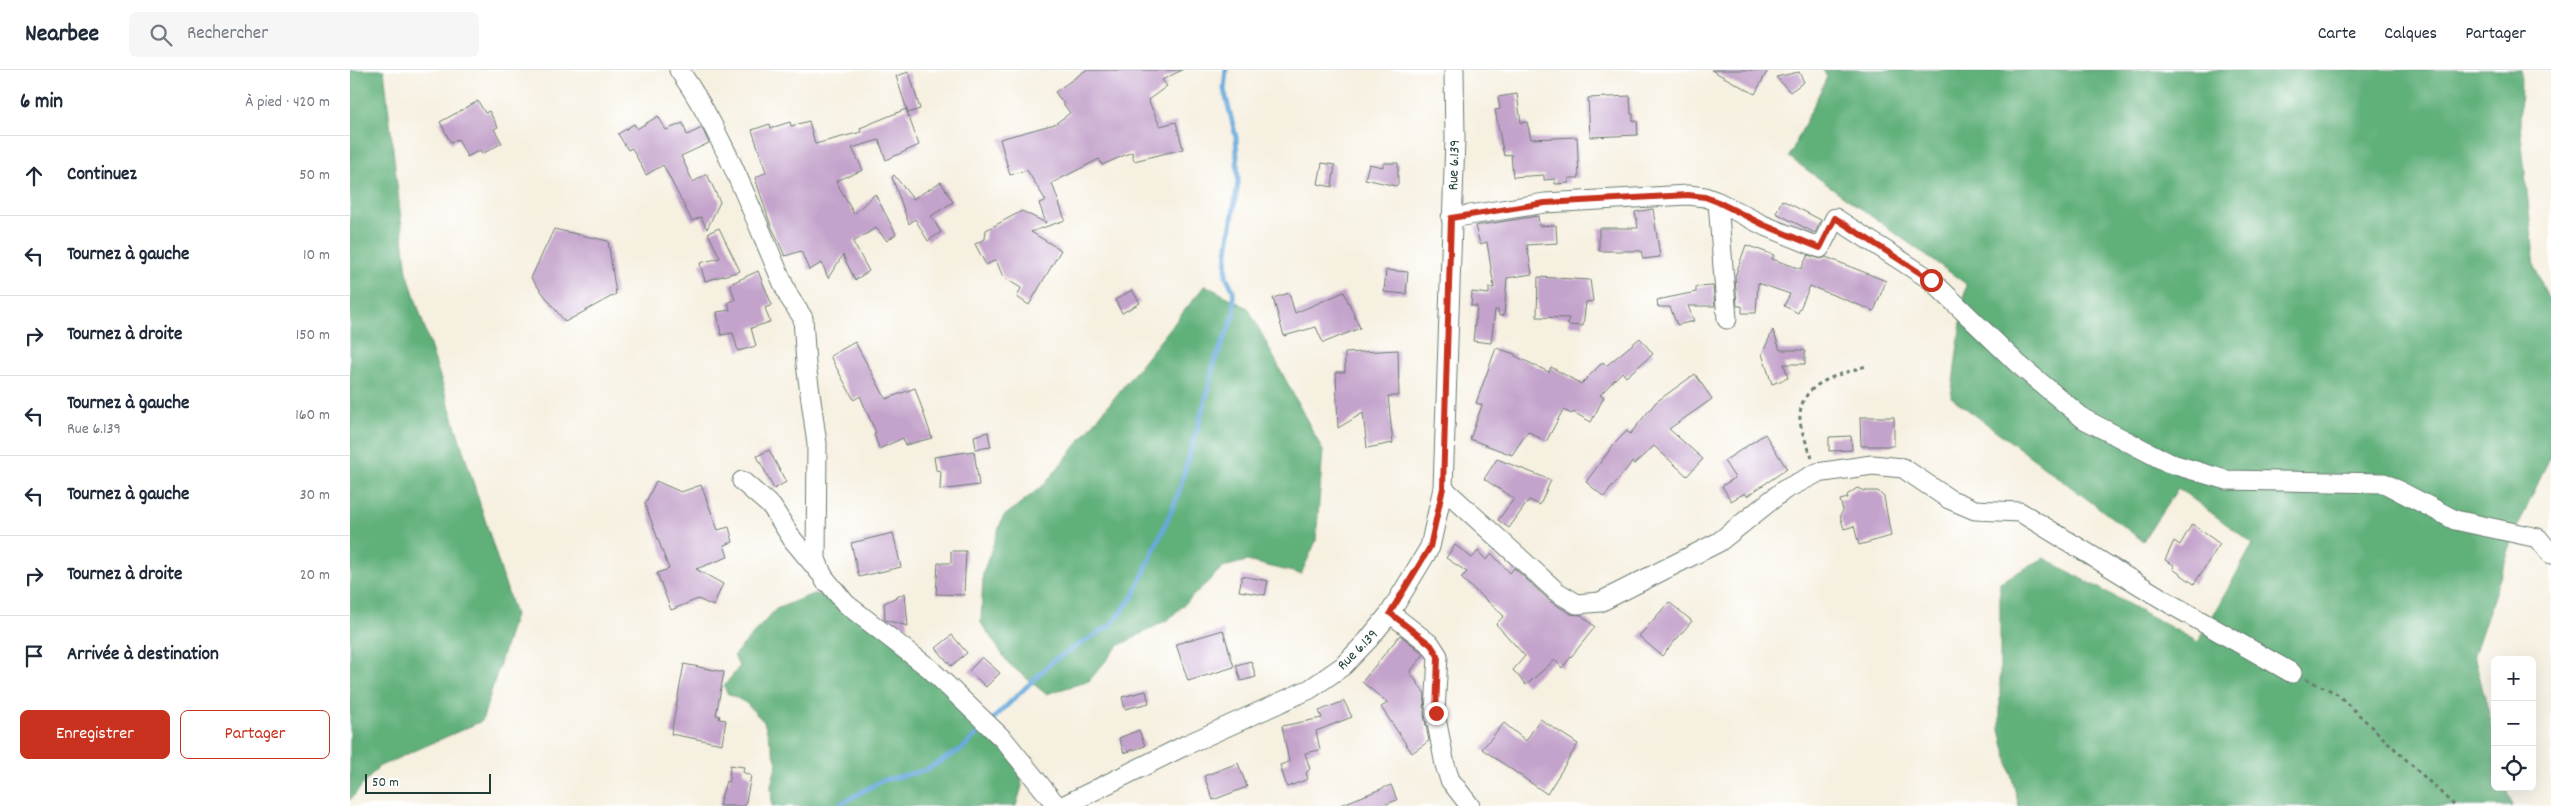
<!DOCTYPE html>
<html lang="fr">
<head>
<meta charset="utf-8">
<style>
  :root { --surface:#fff; --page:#f6f6f7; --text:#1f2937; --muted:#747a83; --line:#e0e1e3; --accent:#c8321e }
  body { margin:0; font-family:Dekko,sans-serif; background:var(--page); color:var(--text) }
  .controls { position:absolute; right:15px; bottom:15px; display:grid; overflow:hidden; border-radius:8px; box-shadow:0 5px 20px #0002 }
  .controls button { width:45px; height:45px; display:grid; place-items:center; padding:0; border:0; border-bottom:1px solid var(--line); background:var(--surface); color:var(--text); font:25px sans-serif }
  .scale { position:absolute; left:15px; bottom:12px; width:126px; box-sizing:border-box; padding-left:5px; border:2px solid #1f3d34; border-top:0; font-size:14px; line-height:18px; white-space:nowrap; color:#1f3d34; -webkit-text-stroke:4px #fff; paint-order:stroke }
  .stop { position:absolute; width:15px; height:15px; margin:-11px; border:4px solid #c8321e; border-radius:50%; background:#fff }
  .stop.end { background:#c8321e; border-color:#fff; box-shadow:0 1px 5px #0008 }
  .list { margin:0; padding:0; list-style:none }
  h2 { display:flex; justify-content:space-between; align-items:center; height:65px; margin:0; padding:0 20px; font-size:21px }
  h2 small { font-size:16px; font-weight:400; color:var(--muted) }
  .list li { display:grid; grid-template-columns:32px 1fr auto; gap:15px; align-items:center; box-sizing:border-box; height:80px; padding:0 20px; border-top:1px solid var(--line) }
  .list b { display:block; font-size:19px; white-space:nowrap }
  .list p { margin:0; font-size:16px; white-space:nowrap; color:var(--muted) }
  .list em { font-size:16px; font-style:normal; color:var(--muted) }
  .actions { display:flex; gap:10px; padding:15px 20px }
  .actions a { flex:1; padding:11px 0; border:1px solid var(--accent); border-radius:8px; text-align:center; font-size:18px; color:var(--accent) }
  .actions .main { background:var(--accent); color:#fff }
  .icon { flex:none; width:28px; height:28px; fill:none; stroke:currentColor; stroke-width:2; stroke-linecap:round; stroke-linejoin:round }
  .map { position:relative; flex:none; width:2201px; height:736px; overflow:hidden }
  header { display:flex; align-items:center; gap:30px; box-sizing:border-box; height:70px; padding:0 25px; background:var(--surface); border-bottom:1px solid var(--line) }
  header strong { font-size:24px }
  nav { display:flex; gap:28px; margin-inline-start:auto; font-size:18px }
  .search { width:350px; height:45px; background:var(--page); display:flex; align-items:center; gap:12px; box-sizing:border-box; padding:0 18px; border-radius:8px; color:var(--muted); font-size:19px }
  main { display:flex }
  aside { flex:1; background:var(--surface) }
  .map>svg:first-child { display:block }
  .forest { fill:#60b07a; stroke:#407657 }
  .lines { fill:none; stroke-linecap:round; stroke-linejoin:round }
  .stream { stroke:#66a9db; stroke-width:5 }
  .building { fill:#c3a2cb }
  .minor-casing { stroke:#6a7c70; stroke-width:21 }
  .path { stroke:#6a7c70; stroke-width:3; stroke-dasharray:4 4; stroke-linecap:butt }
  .minor { stroke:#fff; stroke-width:19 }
  .route { stroke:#c8321e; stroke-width:6 }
  .labels { text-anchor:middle; stroke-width:4; stroke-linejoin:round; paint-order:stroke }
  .street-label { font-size:15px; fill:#1f3d34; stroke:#fff }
</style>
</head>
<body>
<header>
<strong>Nearbee</strong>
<div class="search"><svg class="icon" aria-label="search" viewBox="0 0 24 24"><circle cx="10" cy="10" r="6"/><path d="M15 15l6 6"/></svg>Rechercher</div>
<nav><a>Carte</a><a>Calques</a><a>Partager</a></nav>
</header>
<main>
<aside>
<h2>6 min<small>À pied · 420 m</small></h2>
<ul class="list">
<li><svg class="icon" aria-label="ahead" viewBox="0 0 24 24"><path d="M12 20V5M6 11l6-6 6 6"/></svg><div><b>Continuez</b></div><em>50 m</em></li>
<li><svg class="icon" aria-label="left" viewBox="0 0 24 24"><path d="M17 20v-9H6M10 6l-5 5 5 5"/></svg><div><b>Tournez à gauche</b></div><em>10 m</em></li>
<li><svg class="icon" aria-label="right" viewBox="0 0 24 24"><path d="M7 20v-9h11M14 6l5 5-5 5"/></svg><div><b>Tournez à droite</b></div><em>150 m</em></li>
<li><svg class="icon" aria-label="left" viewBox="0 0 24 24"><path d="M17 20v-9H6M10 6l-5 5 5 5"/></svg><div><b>Tournez à gauche</b><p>Rue 6.139</p></div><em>160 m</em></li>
<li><svg class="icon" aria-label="left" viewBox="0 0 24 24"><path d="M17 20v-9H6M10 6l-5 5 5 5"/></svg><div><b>Tournez à gauche</b></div><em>30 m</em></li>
<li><svg class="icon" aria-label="right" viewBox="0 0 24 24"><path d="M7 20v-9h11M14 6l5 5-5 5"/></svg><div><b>Tournez à droite</b></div><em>20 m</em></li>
<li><svg class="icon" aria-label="arrive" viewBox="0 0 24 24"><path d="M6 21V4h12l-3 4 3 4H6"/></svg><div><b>Arrivée à destination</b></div></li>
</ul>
<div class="actions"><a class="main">Enregistrer</a><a>Partager</a></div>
</aside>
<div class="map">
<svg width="2201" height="736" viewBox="0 0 2201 736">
  <rect width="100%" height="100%" fill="#fff"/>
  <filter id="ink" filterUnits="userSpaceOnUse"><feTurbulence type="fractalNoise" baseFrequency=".02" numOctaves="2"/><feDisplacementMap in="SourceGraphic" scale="10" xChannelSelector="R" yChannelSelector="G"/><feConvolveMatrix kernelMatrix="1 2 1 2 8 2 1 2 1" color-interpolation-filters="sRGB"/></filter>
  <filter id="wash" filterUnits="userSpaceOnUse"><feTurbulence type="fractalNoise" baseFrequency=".0096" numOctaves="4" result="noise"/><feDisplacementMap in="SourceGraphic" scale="20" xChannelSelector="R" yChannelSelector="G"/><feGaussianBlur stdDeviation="1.12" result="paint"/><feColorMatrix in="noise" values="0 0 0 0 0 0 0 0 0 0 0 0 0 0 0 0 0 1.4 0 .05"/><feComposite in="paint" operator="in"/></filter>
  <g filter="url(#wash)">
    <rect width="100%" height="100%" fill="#f6f0e0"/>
    <g class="forest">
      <polygon points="0,0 34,0 57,202 165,545 132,651 28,697 0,730"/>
      <polygon points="1473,0 2171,0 2170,56 2185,197 2201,236 2201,385 2165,463 2124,585 2145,667 2145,717 2157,717 2162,736 1669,736 1650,660 1650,512 1694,488 1848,572 1903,474 1828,418 1793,471 1601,327 1616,214 1439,87 1477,7"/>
      <polygon points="855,215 898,238 973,381 966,471 951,504 897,491 873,497 819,549 768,576 739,611 696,624 659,594 631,553 633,503 653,447 695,414"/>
      <polygon points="463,524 498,526 669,694 672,716 666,736 422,736 421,715 427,693 414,652 396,633 377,623 374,616 389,597 384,585 426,539"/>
    </g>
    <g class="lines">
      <g class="stream">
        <polyline points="640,652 703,591 761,555 784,525 827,428 858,321 864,293 885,243 883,220 876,206 877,181 888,112 886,67 874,19 876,0"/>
        <polyline points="487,736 531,711 576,700 613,678 634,657"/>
      </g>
    </g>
    <g id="blocks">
      <g class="building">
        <polygon points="736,0 832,0 812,10 817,16 798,30 810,56 826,52 833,79 784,91 782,82 752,95 749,89 702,113 715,150 681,162 711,180 679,235 667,227 671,218 653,207 646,190 636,195 625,174 635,169 636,160 672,141 696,153 689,133 696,131 677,100 660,105 650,69 705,54 720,43 705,22"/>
        <polygon points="1361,0 1418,0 1405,24"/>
        <polygon points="559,2 570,39 558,43 546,6"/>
        <polygon points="1449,2 1454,12 1440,22 1426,7"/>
        <polygon points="1167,24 1171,53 1177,52 1181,69 1227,67 1229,108 1219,108 1219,113 1205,114 1205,109 1194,110 1194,105 1163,107 1161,84 1154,86 1145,40 1150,39 1148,27"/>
        <polygon points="1280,26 1281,44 1283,44 1283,51 1287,51 1288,65 1240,67 1238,28"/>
        <polygon points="128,31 135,43 139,41 148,57 144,59 152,73 132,84 130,80 117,87 108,69 101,73 90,52"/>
        <polygon points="556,39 569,75 536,90 529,70 502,78 513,100 486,111 504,144 525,124 546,164 537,171 526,158 503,172 519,201 505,210 493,185 478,208 472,193 459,200 451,181 435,186 420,153 405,108 416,102 402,60 420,54 421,58 440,52 441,56 459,51 465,74 511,62 510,58"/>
        <polygon points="308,46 316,60 333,53 337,65 352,58 359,73 331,86 343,112 357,104 370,132 357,159 351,147 342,151 313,95 296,105 282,78 278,80 268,64 284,54 287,59"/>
        <polygon points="972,93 985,95 982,117 968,114"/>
        <polygon points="1033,93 1048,93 1048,114 1046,116 1015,109 1019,94 1033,97"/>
        <polygon points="544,105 563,129 591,112 603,132 581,146 591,162 578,171 565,149 559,154 542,107"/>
        <polygon points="1432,130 1471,150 1465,163 1426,143"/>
        <polygon points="1303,139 1310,187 1293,189 1291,181 1249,181 1249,158 1288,158 1285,142"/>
        <polygon points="1188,146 1189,156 1206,155 1207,173 1177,175 1182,204 1157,208 1154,245 1149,246 1148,240 1145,240 1141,273 1123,271 1127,236 1121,236 1122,222 1139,224 1139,217 1144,218 1137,172 1130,174 1125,156"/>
        <polygon points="369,158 390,201 355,211 350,193 370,188 358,163"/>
        <polygon points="204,159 258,171 266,224 215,252 181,208"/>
        <polygon points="1396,175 1424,185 1422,189 1451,199 1458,185 1471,189 1476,187 1536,211 1524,241 1460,216 1448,243 1434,236 1440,224 1408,213 1406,243 1392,243 1392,236 1387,236 1385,206"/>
        <polygon points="1036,200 1058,202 1056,224 1034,222"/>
        <polygon points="408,201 422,235 415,238 420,252 401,258 406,276 388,281 383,263 371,265 367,242 380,240 378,232 385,230 380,214"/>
        <polygon points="1188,207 1240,210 1243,231 1236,232 1233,256 1218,255 1219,248 1187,247"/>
        <polygon points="1363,216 1365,236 1338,236 1344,251 1327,255 1320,237 1308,237 1307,230 1346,222 1346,217"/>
        <polygon points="782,220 790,233 772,243 765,230"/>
        <polygon points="994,222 1010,258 973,273 966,257 934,266 923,228 939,223 945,243"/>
        <polygon points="1423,260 1430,280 1455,280 1455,294 1434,294 1438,308 1422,314 1412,284"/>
        <polygon points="1290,268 1303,284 1276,307 1272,302 1250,325 1254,327 1241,352 1223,342 1222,344 1213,340 1196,372 1178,361 1162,385 1120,369 1132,335 1126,333 1146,278 1165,284 1165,286 1199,302 1201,297 1231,314 1253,292 1256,296"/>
        <polygon points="505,272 536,329 565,318 582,368 555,375 553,368 529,379 524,364 526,363 510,326 504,330 480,286"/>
        <polygon points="1048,280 1049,326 1038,326 1043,373 1017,378 1013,343 988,358 986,302 995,302 995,283"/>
        <polygon points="1345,304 1362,329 1319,359 1353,389 1337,406 1304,376 1284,394 1282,392 1254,427 1236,412 1264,374 1277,361 1280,364 1306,332"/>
        <polygon points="1510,347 1544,347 1544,376 1511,376"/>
        <polygon points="638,362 641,377 626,379 624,366"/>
        <polygon points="1415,364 1437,399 1397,426 1395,423 1381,431 1372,416 1385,408 1374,391"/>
        <polygon points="1501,366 1502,380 1479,381 1479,367"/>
        <polygon points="419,380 436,412 424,419 407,386"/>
        <polygon points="624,381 629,415 590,420 591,401 586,400 584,387"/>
        <polygon points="1147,389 1201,410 1190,435 1179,430 1159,458 1148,450 1164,429 1134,409"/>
        <polygon points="306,411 331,422 351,415 368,460 379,457 383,472 374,475 378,487 346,499 373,514 363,536 348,529 321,540 307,503 319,499 295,434"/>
        <polygon points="1507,418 1515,421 1528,421 1534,427 1541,466 1509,475 1504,456 1494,459 1490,445 1493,441 1490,430 1498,428 1497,425"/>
        <polygon points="1842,454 1870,474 1844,514 1823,499 1824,495 1815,490 1824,471 1830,475"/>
        <polygon points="543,463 551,497 509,507 501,473"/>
        <polygon points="1105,475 1122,488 1128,481 1136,490 1142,484 1160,503 1164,498 1201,532 1221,544 1231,545 1245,557 1212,598 1205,590 1176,615 1163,600 1175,586 1146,554 1154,546 1111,508 1117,502 1096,488"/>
        <polygon points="601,481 616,481 614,525 586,524 588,493 601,493"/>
        <polygon points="892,506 918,511 915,525 889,521"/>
        <polygon points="555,523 558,556 535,550 534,533"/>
        <polygon points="1319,532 1342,551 1312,586 1289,566"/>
        <polygon points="873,560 884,597 838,611 826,574"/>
        <polygon points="602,565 617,583 601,596 586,578"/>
        <polygon points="1050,565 1074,584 1060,602 1075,624 1074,645 1079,671 1062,683 1031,637 1038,633 1012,612"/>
        <polygon points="632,587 650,603 636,617 619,601"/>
        <polygon points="901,591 906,607 891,611 886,595"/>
        <polygon points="334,594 374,602 366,645 370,646 369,649 376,650 372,674 321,664"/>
        <polygon points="796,621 799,633 775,639 772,627"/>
        <polygon points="994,631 1002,647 966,661 970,680 955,683 960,699 956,703 958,709 937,717 930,695 939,692 932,656 972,648 969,641"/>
        <polygon points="1190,649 1228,674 1197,724 1132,679 1154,653 1176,671"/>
        <polygon points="789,660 795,676 774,683 769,668"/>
        <polygon points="888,693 897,717 863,730 854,706"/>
        <polygon points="380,695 394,697 393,702 401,706 395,736 369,736 376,711 379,712"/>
        <polygon points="1041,715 1047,730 1031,736 988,736"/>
      </g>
    </g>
  </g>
  <g filter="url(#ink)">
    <use href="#blocks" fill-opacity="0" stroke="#6a7c70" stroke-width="1"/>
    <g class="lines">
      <defs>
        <g id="minor">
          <path d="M 329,0 C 377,68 405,151 439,227 L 453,248 L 456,294 L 467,374 L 466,489 L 475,511"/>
          <polyline points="1368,132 1377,249"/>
          <polyline points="1101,148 1195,133 1338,125 1355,127 1368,132 1413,155 1470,178 1485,148 1581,210 1668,294 1734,349 1819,393 1876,410 2034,413 2105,450 2188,468 2201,484"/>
          <polyline points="392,411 422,437 443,470 496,534 579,598 654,670 707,736"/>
          <polyline points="1093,418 1207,522 1227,534 1250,532 1369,472 1434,420 1467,403 1522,395 1553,398 1599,429 1625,440 1670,442 1824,536 1942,603"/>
          <polyline points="1040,543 1081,575 1088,586 1085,643 1095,695 1100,710 1120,736"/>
          <polyline points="713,736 836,675 960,619 993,596 1018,570 1040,543 1080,477 1093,418 1105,69 1104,0"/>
        </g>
      </defs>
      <use href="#minor" class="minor-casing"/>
      <g class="path">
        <path d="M 1462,388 C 1458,376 1451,362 1450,350 C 1448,312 1489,305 1516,296"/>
        <polyline points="1956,609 1986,623 2105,736"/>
      </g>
      <use href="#minor" class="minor"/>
    </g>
  </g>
  <g class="lines" filter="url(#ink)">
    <polyline class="route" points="1086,643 1088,586 1081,575 1040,543 1080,477 1093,418 1101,148 1195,133 1338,125 1355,127 1368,132 1414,155 1470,178 1485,148 1581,210"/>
  </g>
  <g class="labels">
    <g class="street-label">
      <text transform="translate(1103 95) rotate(-88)" y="5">Rue 6.139</text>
      <text transform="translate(1007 579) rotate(-45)" y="5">Rue 6.139</text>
    </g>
  </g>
</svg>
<div class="controls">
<button>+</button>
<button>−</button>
<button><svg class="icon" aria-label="locate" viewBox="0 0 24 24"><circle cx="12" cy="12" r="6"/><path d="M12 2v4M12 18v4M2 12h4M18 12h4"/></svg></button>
</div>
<div class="scale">50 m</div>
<div class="stop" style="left:1581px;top:210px"></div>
<div class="stop end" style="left:1086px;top:643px"></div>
</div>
</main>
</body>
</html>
